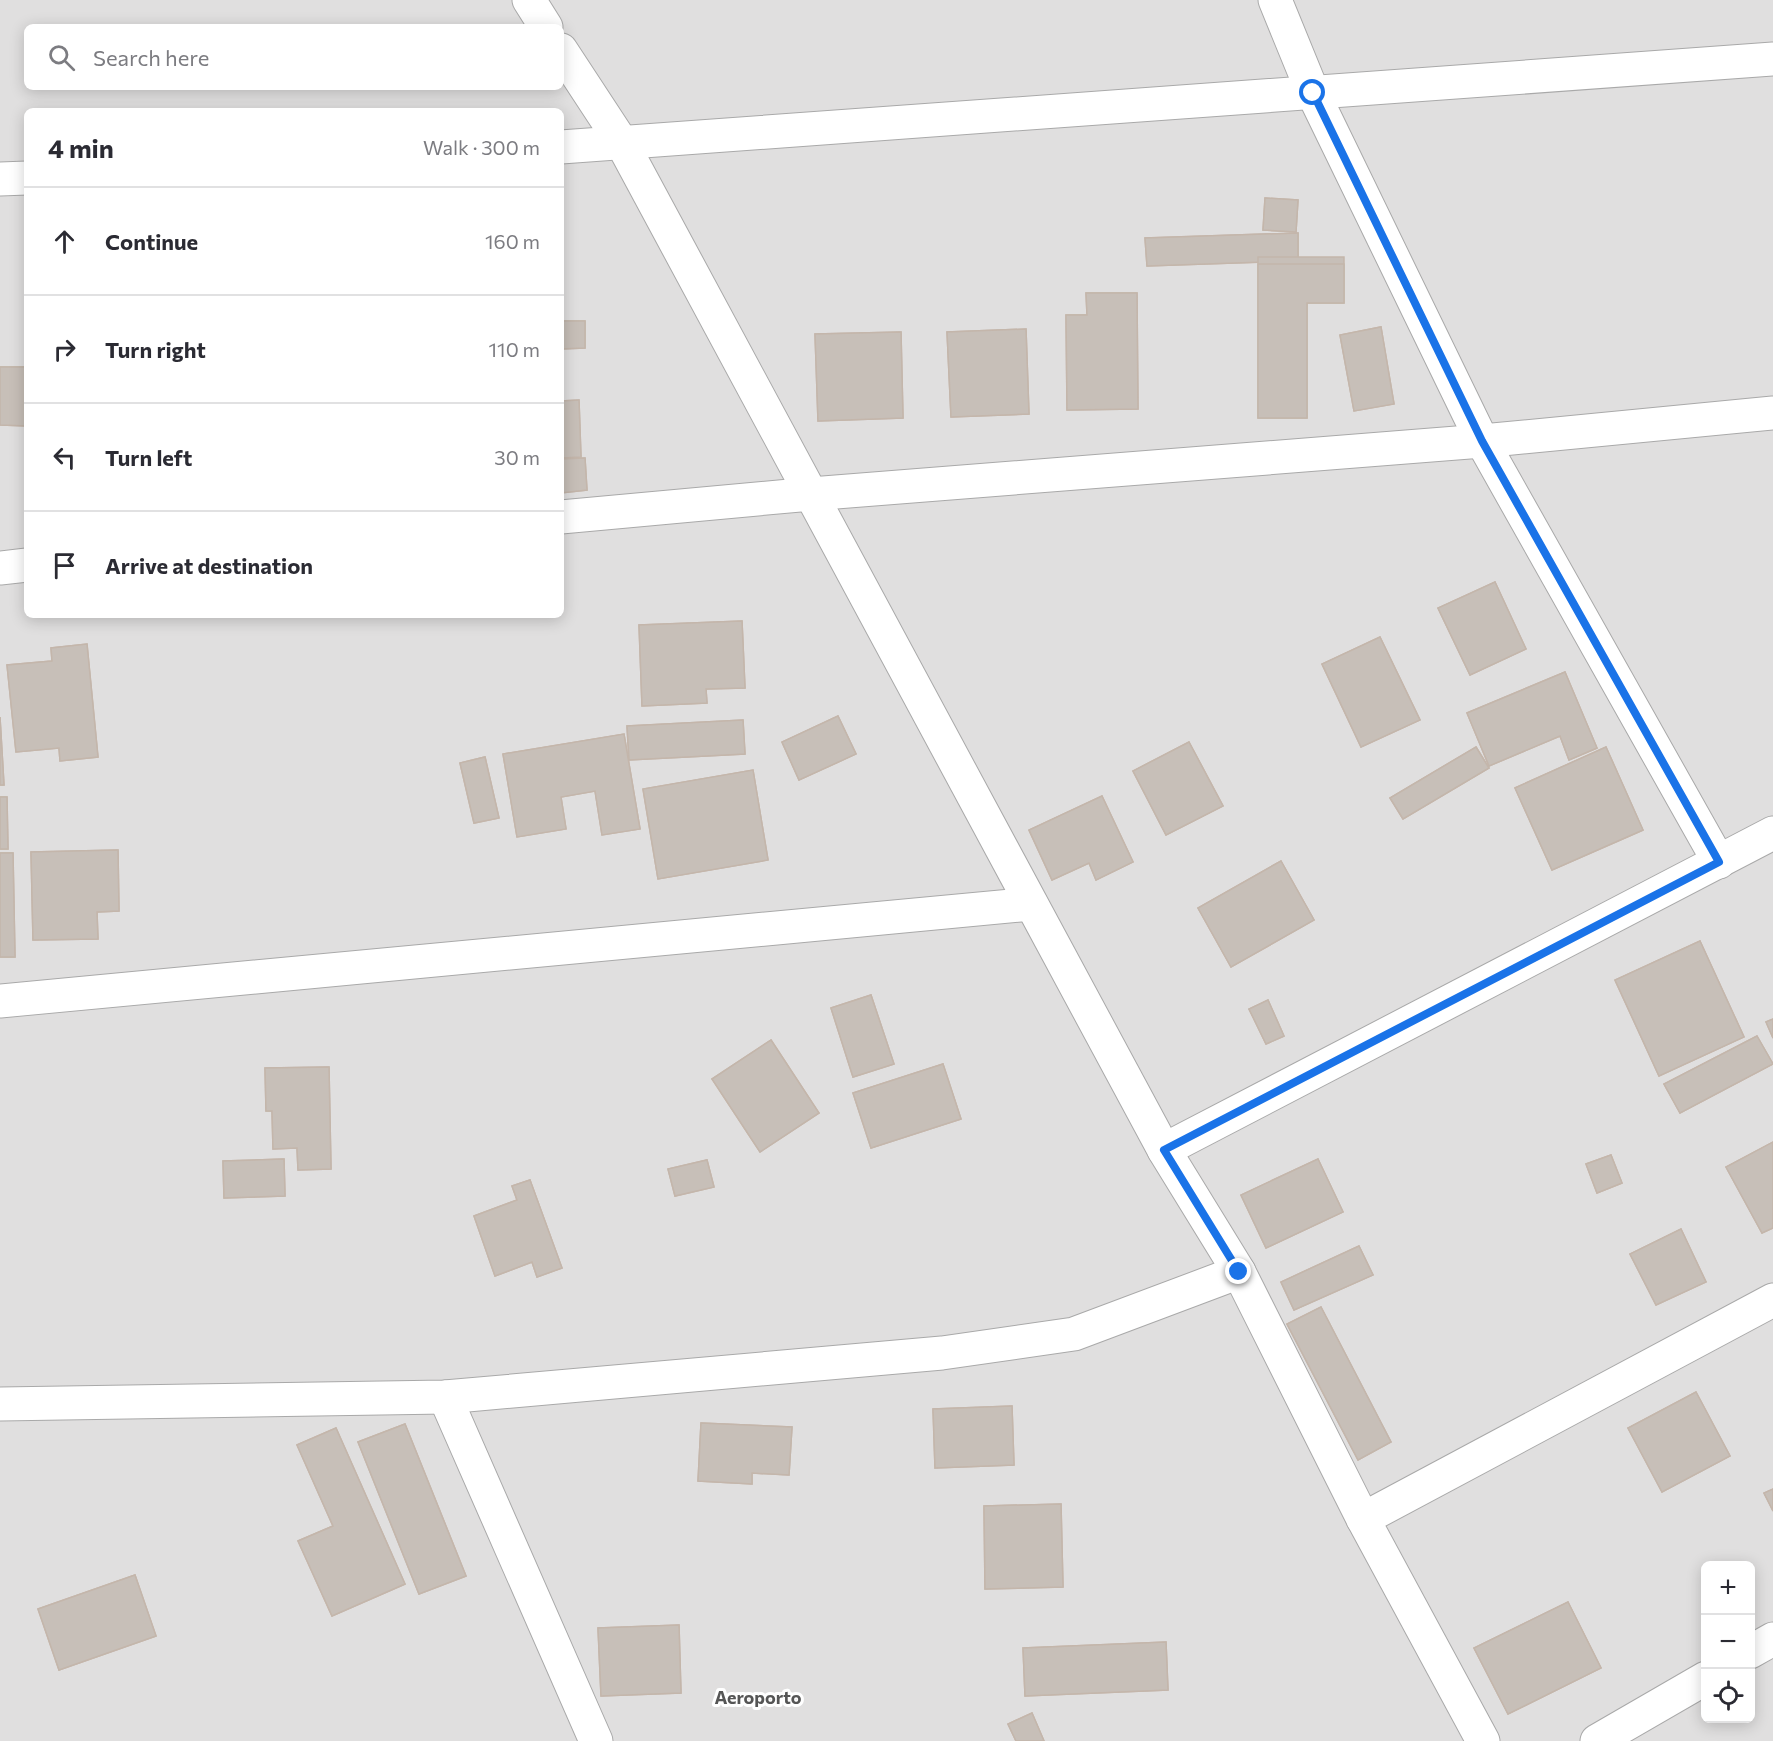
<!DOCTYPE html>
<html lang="en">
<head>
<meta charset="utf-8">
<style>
  :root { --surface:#fff; --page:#f2f2f3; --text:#2b2b33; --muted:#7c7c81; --line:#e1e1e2 }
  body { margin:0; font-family:Commissioner,sans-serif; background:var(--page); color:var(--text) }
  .controls { position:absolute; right:18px; bottom:18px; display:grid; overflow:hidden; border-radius:9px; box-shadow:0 3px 15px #0003 }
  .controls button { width:54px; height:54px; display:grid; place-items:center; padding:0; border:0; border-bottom:2px solid var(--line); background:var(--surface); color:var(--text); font:30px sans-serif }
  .stop { position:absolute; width:18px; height:18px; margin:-14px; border:4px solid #1a73e8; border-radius:50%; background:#fff }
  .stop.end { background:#1a73e8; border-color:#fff; box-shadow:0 2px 6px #0008 }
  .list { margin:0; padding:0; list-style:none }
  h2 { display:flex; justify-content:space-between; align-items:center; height:78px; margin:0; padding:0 24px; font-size:26px }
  h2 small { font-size:20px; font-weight:400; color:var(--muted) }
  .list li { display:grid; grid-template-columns:39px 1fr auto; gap:18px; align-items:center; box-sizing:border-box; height:108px; padding:0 24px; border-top:2px solid var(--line) }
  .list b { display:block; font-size:22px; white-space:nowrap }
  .list em { font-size:20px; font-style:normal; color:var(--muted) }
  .icon { flex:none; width:33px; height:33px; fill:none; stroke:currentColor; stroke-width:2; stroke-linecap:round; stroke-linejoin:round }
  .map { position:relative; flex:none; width:1773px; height:1741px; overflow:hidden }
  .search { position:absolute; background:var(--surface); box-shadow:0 3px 15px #0003; left:24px; top:24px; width:540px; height:66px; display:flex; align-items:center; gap:15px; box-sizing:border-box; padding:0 21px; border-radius:9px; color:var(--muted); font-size:22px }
  .panel { position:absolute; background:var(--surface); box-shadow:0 3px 15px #0003; left:24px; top:108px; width:540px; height:510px; border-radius:9px }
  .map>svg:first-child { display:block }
  .residential { fill:#e0dfdf; fill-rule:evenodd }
  .building { fill:#c7bfb8; stroke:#c4b6ab; stroke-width:1.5 }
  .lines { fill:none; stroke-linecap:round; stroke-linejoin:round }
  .minor-casing { stroke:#a9a9a9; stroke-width:35 }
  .minor { stroke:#fff; stroke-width:33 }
  .route { stroke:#1a73e8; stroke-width:8 }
  .labels { text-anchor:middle; stroke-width:6; stroke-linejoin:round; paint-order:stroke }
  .neighbourhood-label { font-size:18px; font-weight:bold; fill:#555; stroke:#fff }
</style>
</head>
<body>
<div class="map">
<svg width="1773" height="1741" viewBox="0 0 1773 1741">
  <rect width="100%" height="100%" fill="#f2efe9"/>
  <path class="residential" d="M 0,0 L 1773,0 L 1773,1741 L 0,1741 ZM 27,27 L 561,27 L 561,87 L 27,87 ZM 27,111 L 561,111 L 561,615 L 27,615 ZM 1706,1566 L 1750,1566 L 1750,1718 L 1706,1718 Z"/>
  <g class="building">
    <polygon points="1265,198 1298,200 1296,232 1263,230"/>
    <polygon points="1265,198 1298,200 1296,232 1263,230"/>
    <polygon points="1298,233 1298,261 1147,266 1145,238"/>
    <polygon points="1298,233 1298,261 1147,266 1145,238"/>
    <polygon points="1258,257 1344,257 1344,303 1307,303 1307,418 1258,418"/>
    <polygon points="1258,264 1344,264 1344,303 1307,303 1307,418 1258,418"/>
    <polygon points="1086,293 1137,293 1138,409 1067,410 1066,315 1087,315"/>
    <polygon points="1086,293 1137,293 1138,409 1067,410 1066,315 1087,315"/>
    <polygon points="561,321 585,321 585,348 561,349"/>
    <polygon points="561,321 585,321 585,348 561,349"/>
    <polygon points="1381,327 1394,404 1354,411 1340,335"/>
    <polygon points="1381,327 1394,404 1354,411 1340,335"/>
    <polygon points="1026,329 1029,414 951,417 947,332"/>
    <polygon points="1026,329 1029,414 951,417 947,332"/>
    <polygon points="901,332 903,418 818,421 815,334"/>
    <polygon points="901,332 903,418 818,421 815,334"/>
    <polygon points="0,367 27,367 27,426 0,425"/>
    <polygon points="0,367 27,367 27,426 0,425"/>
    <polygon points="579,400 581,457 561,458 561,401"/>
    <polygon points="579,400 581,457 561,458 561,401"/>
    <polygon points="585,458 587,490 561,493 561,459"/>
    <polygon points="585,458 587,490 561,493 561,459"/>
    <polygon points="1495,582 1526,649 1470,675 1438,608"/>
    <polygon points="1495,582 1526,649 1470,675 1438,608"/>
    <polygon points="742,621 745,688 706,689 707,703 642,706 639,625"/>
    <polygon points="742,621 745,688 706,689 707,703 642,706 639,625"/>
    <polygon points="1380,637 1420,720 1361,747 1322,664"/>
    <polygon points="1380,637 1420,720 1361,747 1322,664"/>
    <polygon points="87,644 98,757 60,761 59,748 16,752 7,665 52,661 51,648"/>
    <polygon points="87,644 98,757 60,761 59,748 16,752 7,665 52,661 51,648"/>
    <polygon points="1565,672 1597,748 1569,760 1560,736 1489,766 1467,713"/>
    <polygon points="1565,672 1597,748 1569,760 1560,736 1489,766 1467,713"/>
    <polygon points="838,716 856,754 799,780 782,742"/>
    <polygon points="838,716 856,754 799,780 782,742"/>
    <polygon points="0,717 4,785 0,785"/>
    <polygon points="0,717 4,785 0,785"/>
    <polygon points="743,720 745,754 629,760 627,726"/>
    <polygon points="743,720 745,754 629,760 627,726"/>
    <polygon points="624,734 640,829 602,835 595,791 561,797 566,829 517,837 503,754"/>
    <polygon points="624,734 640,829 602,835 595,791 561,797 566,829 517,837 503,754"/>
    <polygon points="1189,742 1223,806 1166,835 1133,771"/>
    <polygon points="1189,742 1223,806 1166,835 1133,771"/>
    <polygon points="1476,747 1489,768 1403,819 1390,798"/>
    <polygon points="1476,747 1489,768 1403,819 1390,798"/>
    <polygon points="1606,747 1643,830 1552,870 1515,788"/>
    <polygon points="1606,747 1643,830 1552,870 1515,788"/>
    <polygon points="485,757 499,818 474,823 460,763"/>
    <polygon points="485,757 499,818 474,823 460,763"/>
    <polygon points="753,770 768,860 658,879 643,789"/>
    <polygon points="753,770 768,860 658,879 643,789"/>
    <polygon points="1102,796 1133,862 1096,880 1089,863 1052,880 1029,830"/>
    <polygon points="1102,796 1133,862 1096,880 1089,863 1052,880 1029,830"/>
    <polygon points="0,797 7,797 8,849 0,849"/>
    <polygon points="0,797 7,797 8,849 0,849"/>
    <polygon points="118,850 119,911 97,912 98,939 33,940 31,852"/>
    <polygon points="118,850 119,911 97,912 98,939 33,940 31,852"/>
    <polygon points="0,853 13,853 15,957 0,957"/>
    <polygon points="0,853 13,853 15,957 0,957"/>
    <polygon points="1281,861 1314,920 1231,967 1198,908"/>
    <polygon points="1281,861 1314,920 1231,967 1198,908"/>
    <polygon points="1700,941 1744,1037 1659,1076 1615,980"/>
    <polygon points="1700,941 1744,1037 1659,1076 1615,980"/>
    <polygon points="871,995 894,1064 853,1077 831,1008"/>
    <polygon points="871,995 894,1064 853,1077 831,1008"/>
    <polygon points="1268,1000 1284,1036 1266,1044 1249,1009"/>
    <polygon points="1268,1000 1284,1036 1266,1044 1249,1009"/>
    <polygon points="1773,1019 1773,1038 1766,1022"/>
    <polygon points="1773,1019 1773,1038 1766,1022"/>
    <polygon points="1757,1036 1773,1064 1680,1113 1664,1084"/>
    <polygon points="1757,1036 1773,1064 1680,1113 1664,1084"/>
    <polygon points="771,1040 819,1113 760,1152 712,1079"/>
    <polygon points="771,1040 819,1113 760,1152 712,1079"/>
    <polygon points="943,1064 961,1119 871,1148 853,1093"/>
    <polygon points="943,1064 961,1119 871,1148 853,1093"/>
    <polygon points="329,1067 331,1169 298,1170 297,1148 273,1149 272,1111 266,1111 265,1068"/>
    <polygon points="329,1067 331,1169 298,1170 297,1148 273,1149 272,1111 266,1111 265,1068"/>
    <polygon points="1773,1142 1773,1228 1762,1233 1726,1167"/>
    <polygon points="1773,1142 1773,1228 1762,1233 1726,1167"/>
    <polygon points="1611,1155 1622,1183 1597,1193 1586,1164"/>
    <polygon points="1611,1155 1622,1183 1597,1193 1586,1164"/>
    <polygon points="284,1159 285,1196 224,1198 223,1161"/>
    <polygon points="284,1159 285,1196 224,1198 223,1161"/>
    <polygon points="1318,1159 1343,1212 1266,1248 1241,1195"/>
    <polygon points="1318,1159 1343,1212 1266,1248 1241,1195"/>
    <polygon points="707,1160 714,1187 675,1196 668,1169"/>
    <polygon points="707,1160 714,1187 675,1196 668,1169"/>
    <polygon points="530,1180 562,1268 537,1277 532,1262 495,1276 474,1216 517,1200 512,1186"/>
    <polygon points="530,1180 562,1268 537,1277 532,1262 495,1276 474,1216 517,1200 512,1186"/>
    <polygon points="1681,1229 1706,1282 1656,1305 1630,1254"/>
    <polygon points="1681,1229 1706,1282 1656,1305 1630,1254"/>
    <polygon points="1359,1246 1373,1275 1294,1310 1281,1282"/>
    <polygon points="1359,1246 1373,1275 1294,1310 1281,1282"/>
    <polygon points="1321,1307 1391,1442 1358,1460 1287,1324"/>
    <polygon points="1321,1307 1391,1442 1358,1460 1287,1324"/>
    <polygon points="1696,1392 1730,1456 1662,1492 1628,1428"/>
    <polygon points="1696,1392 1730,1456 1662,1492 1628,1428"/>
    <polygon points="1012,1406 1014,1465 935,1468 933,1409"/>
    <polygon points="1012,1406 1014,1465 935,1468 933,1409"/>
    <polygon points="701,1423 792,1427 789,1475 752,1473 752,1484 698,1481"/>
    <polygon points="701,1423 792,1427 789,1475 752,1473 752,1484 698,1481"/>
    <polygon points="405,1424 466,1576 419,1594 358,1442"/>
    <polygon points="405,1424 466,1576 419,1594 358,1442"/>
    <polygon points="336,1428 405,1584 332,1616 298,1541 333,1526 297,1445"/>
    <polygon points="336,1428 405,1584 332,1616 298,1541 333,1526 297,1445"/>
    <polygon points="1773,1489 1773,1511 1764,1493"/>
    <polygon points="1773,1489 1773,1511 1764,1493"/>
    <polygon points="1061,1504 1063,1587 985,1589 984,1506"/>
    <polygon points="1061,1504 1063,1587 985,1589 984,1506"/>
    <polygon points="135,1575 156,1636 59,1670 38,1609"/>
    <polygon points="135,1575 156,1636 59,1670 38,1609"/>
    <polygon points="1568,1602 1601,1668 1508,1714 1474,1648"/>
    <polygon points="1568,1602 1601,1668 1508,1714 1474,1648"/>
    <polygon points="679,1625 681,1693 601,1696 598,1628"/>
    <polygon points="679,1625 681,1693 601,1696 598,1628"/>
    <polygon points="1166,1642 1168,1690 1025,1696 1023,1648"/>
    <polygon points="1166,1642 1168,1690 1025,1696 1023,1648"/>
    <polygon points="1032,1713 1044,1741 1016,1741 1008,1724"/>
    <polygon points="1032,1713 1044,1741 1016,1741 1008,1724"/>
  </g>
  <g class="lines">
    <defs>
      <g id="minor">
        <polyline points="529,0 546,27"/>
        <polyline points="1275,0 1313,93 1482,441 1719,862"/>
        <polyline points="561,50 622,143 1164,1150 1239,1272 1363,1519 1483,1741"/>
        <polyline points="561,147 1773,59"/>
        <polyline points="0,179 27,178"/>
        <polyline points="561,517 811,494 1482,441 1773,413"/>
        <polyline points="0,568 27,565"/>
        <polyline points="0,1001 1031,904"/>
        <polyline points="1164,1150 1773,833"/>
        <polyline points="445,1397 596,1741"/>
        <polyline points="0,1404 445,1397 942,1353 1074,1334 1239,1272"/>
        <polyline points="1363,1519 1773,1300"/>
        <polyline points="1750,1652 1773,1639"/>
        <polyline points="1597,1741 1706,1678"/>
      </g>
    </defs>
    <use href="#minor" class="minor-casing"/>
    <use href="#minor" class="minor"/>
  </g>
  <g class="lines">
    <polyline class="route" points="1239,1272 1164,1150 1719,862 1482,441 1313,93"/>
  </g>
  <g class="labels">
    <g class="neighbourhood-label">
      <text x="758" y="1704">Aeroporto</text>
    </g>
  </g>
</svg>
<div class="controls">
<button>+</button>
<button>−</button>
<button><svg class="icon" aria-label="locate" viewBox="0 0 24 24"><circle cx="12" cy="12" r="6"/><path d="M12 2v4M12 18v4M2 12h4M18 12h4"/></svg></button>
</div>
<div class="stop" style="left:1313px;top:93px"></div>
<div class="stop end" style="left:1239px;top:1272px"></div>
<div class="search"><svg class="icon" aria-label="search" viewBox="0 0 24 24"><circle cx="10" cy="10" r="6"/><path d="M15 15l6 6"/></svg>Search here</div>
<section class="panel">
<h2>4 min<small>Walk · 300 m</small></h2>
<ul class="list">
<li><svg class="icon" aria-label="ahead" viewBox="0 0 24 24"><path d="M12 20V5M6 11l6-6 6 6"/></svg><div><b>Continue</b></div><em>160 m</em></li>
<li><svg class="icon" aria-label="right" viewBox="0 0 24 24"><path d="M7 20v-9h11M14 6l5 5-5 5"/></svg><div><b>Turn right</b></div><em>110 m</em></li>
<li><svg class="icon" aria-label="left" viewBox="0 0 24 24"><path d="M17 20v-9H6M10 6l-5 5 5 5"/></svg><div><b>Turn left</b></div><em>30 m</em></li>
<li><svg class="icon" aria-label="arrive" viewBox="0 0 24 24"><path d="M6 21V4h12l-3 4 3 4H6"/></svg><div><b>Arrive at destination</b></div></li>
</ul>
</section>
</div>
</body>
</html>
